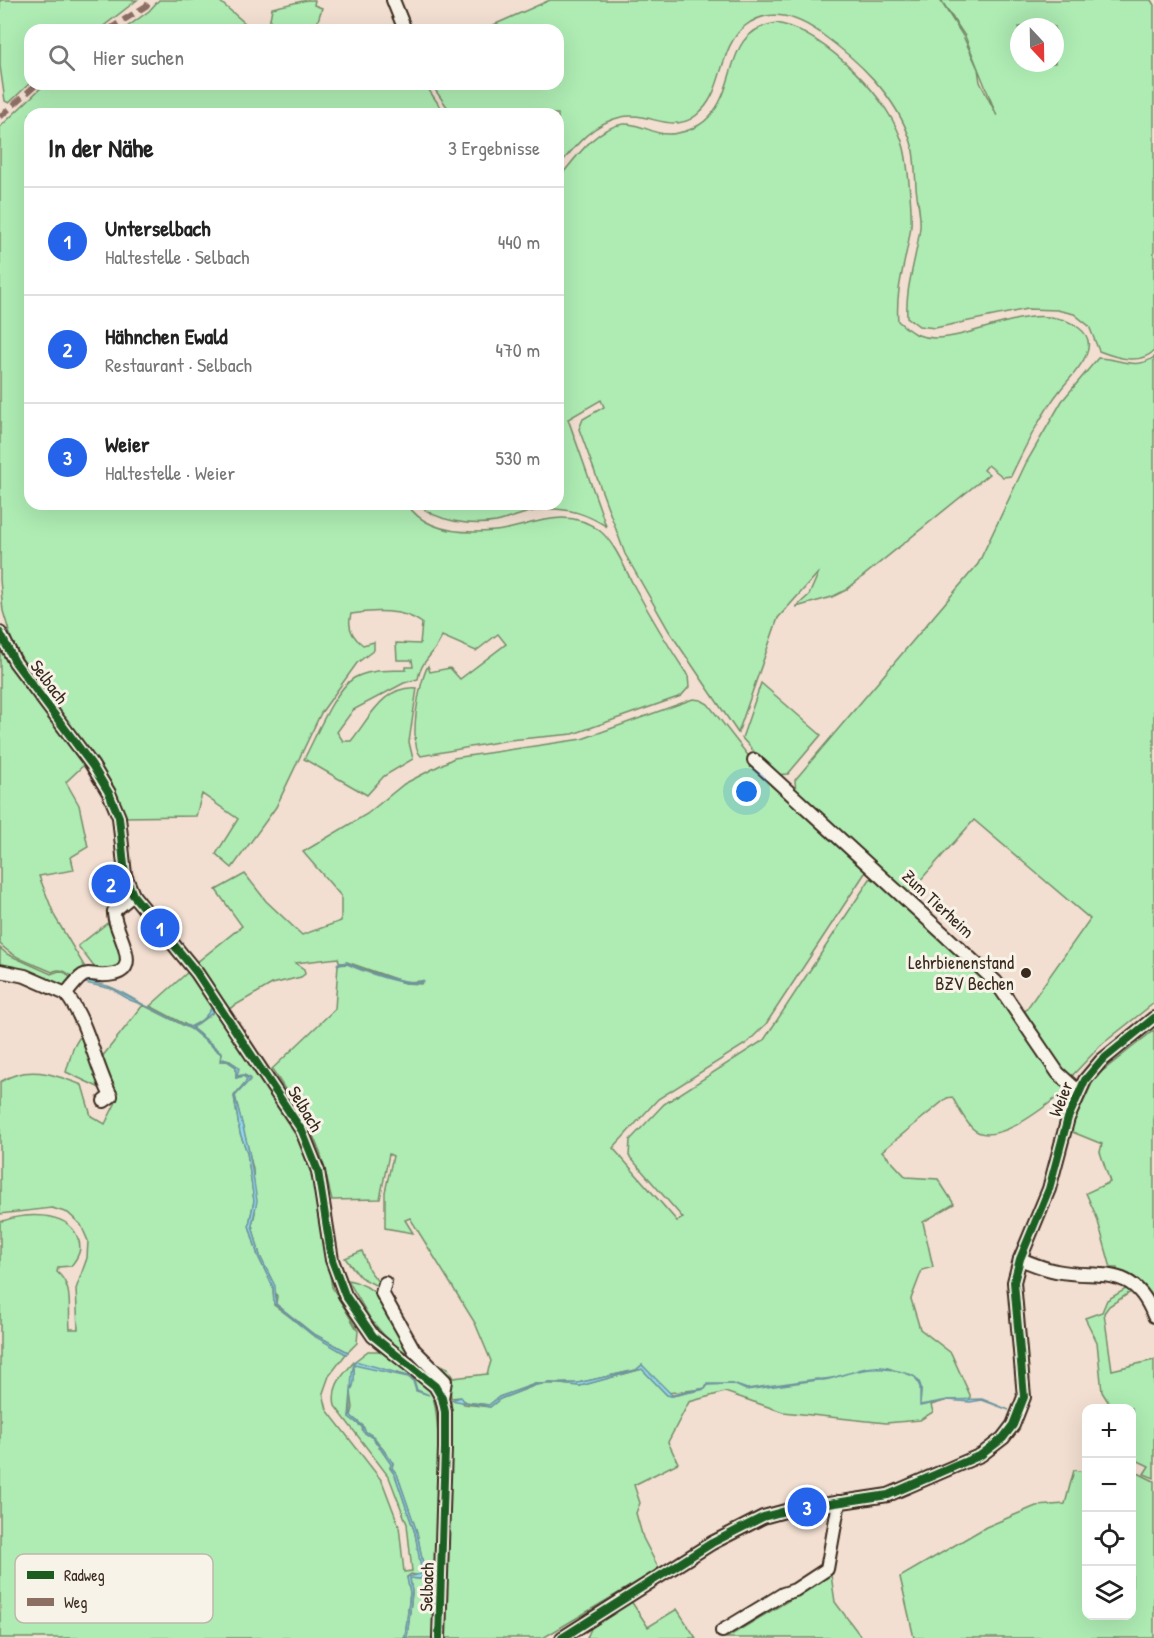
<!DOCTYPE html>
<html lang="de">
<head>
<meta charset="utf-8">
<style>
  :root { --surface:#fff; --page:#f2f2f2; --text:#222; --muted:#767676; --line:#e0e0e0; --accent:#2563eb }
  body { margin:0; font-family:"Patrick Hand",sans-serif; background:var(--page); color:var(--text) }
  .controls { position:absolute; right:18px; bottom:18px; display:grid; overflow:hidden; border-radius:12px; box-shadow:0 6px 24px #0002 }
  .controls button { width:54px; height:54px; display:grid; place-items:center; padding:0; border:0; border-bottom:2px solid var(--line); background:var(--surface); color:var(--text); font:30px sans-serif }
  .compass { position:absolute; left:1010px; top:18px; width:54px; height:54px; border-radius:50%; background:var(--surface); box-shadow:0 6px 24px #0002; rotate:158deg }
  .you { position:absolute; left:747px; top:792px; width:21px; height:21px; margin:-15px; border:4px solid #fff; border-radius:50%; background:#1a73e8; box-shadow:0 0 0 9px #1a73e833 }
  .badge { display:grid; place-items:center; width:39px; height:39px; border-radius:50%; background:var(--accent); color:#fff; font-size:20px; font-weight:700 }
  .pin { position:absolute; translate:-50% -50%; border:3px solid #fff; box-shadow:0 2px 6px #0006 }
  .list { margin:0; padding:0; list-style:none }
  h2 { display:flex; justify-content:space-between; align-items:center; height:78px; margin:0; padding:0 24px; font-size:26px }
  h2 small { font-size:20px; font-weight:400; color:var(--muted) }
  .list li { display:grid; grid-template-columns:39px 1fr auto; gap:18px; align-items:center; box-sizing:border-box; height:108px; padding:0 24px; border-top:2px solid var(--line) }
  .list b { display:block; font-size:22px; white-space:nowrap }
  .list p { margin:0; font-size:20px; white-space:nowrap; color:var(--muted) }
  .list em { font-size:20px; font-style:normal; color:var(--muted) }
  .icon { flex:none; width:33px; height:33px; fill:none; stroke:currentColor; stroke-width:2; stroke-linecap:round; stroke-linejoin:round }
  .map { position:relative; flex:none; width:1154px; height:1638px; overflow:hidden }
  .search { position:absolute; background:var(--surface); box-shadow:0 6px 24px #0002; left:24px; top:24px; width:540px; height:66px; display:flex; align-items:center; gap:15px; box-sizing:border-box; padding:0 21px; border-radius:18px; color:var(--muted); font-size:22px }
  .panel { position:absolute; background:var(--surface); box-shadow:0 6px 24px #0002; left:24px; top:108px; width:540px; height:402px; border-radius:18px }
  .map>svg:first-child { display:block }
  .green { fill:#aeecb3; stroke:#748b68; stroke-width:1.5; fill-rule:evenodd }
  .water { fill:#91dbf2; stroke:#6f949d; stroke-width:1.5 }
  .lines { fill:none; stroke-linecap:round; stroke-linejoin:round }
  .stream { stroke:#6f949d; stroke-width:3 }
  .minor-casing { stroke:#3b2a1e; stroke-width:16 }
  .minor { stroke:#f7f3e8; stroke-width:12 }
  .quiet { stroke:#8d6e63; stroke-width:6; stroke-dasharray:12 6; stroke-linecap:butt }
  .cycleway-casing { stroke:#f7f3e8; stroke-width:11 }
  .cycleway { stroke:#1b5e20; stroke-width:8 }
  .poi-dot { fill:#3b2a1e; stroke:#f7f3e8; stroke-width:2 }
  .labels { text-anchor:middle; stroke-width:6; stroke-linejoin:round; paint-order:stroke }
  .street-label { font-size:18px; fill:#3b2a1e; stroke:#f7f3e8 }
  .poi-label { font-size:18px; fill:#3b2a1e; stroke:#f7f3e8; text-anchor:end }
  .key { fill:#f7f3e8; stroke:#bfb7ab; stroke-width:1.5 }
  .key-label { font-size:16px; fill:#3b2a1e }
</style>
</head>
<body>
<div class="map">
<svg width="1154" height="1638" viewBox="0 0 1154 1638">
  <rect width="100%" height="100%" fill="#f2dfd1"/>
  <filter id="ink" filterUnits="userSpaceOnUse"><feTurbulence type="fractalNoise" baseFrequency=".0167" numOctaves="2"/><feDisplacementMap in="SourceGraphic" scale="12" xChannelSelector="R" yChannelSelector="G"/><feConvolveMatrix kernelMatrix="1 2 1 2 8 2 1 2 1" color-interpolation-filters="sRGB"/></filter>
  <g filter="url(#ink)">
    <g class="green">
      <polygon points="0,0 137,0 101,28 30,30 30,83 9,103 5,101 0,66"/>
      <polygon points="159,0 218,0 253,30 123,30 149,11"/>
      <polygon points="307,0 315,0 314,5 322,8 315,30 268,30 272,8"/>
      <path d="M 550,0 L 940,0 L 963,36 L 978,69 L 980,82 L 997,116 L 965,36 L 941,0 L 1151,0 L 1154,5 L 1154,351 C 1139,365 1117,358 1099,351 L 1089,326 L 1074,314 L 1057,310 L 1027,309 L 935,328 L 919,326 L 907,317 C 905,286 917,258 920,227 C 921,214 917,200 916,187 C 915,172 915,155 911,142 C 896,95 858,60 819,32 C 796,16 769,7 745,26 C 719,47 724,87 702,110 C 675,139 650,110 621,117 C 593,123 575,146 558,167 L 558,114 L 452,114 L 431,84 L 558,84 L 558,30 L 482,30 ZM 1019,27 L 1055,27 L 1055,63 L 1019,63 Z"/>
      <path d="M 777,23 C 825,33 892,99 904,148 C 908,164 912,209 911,226 C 907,258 895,288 898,321 C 910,332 917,337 934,338 C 977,339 1037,297 1079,328 C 1104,346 1073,374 1061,389 C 1041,414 1025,447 1011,476 L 1003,477 L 988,465 L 984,470 L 989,474 L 846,590 L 832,597 L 796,607 L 809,595 L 819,572 L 778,618 L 738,733 L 669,631 L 625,554 L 579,429 L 583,419 L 604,407 L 601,400 L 568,419 L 606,526 C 586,514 569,508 546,509 C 529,510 513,518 496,522 C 472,526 436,522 418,504 L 558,504 L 558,179 C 575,159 595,128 623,124 C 637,123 647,130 659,133 C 675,137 698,129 709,117 C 740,84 722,31 777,23 Z"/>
      <path d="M 45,84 L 425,84 L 445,114 L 30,114 L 30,504 L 407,504 C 425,532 465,534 495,531 C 531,527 565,504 600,531 C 615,543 625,569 634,586 C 651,617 669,647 688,676 L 689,687 L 681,696 L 573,734 L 509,740 L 421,756 C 408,743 419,681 428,666 L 430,672 L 450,668 L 460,679 L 506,644 L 498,634 L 476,651 L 442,636 C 437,652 420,661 418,679 L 404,683 L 353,710 L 337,732 L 343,741 L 351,741 C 369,719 383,685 417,688 L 409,742 L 413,759 L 384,776 L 367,795 L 304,759 C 316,737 334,690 354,678 C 369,669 389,671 406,670 L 406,667 L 413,667 L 412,660 L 397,660 L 396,643 L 420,644 L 422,623 C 404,609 373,610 351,614 C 347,627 352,637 363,645 L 374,642 L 374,650 L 357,663 L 321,713 L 276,807 L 232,868 L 216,854 L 238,819 L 202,794 L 196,816 L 123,817 L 93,758 L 27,667 L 12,641 L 3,611 L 0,580 L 0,127 Z"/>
      <path d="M 1154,357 L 1154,1003 L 1101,1045 L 1070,1078 L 1058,1068 L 1023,1014 L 1090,919 L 974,820 L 909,893 L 796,794 L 795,780 L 978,564 L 1026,463 L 1062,401 L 1098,358 C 1118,358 1136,371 1154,357 Z"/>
      <path d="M 0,647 L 85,764 L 66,782 L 79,805 L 88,847 L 71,857 L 74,870 L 39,876 L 55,917 L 86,969 L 74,978 C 67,972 60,967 52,972 C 35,964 13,958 0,944 Z"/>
      <polygon points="761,683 821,735 788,774 775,775 742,738"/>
      <path d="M 693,699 L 701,700 L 708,704 L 761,772 L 863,863 L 865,873 L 766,1024 L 747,1043 L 658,1099 L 613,1148 L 677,1221 L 683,1218 L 629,1156 L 630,1140 L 664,1104 L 764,1040 L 870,879 L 880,878 L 965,957 L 1004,999 L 1065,1091 C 1047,1105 994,1150 972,1128 C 964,1120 958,1107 952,1097 L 947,1098 L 882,1151 L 906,1177 L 938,1179 L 954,1204 L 923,1222 L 933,1267 L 922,1270 L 911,1299 L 920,1329 L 951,1353 L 970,1395 L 970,1401 L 948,1400 L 931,1405 L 933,1412 L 920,1420 L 886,1423 L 783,1412 L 725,1392 L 689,1402 L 668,1442 L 678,1463 L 634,1485 L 640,1503 L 636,1513 L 643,1538 L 659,1569 L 543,1638 L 445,1638 L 451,1400 L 460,1399 L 464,1404 L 490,1407 L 500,1399 L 536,1385 L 550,1383 L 580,1386 L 642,1369 L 667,1395 L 672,1396 L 703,1389 L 667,1393 L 642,1365 L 636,1370 L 578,1383 L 535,1384 L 499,1397 L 489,1405 L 465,1402 L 460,1397 L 451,1398 L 449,1378 L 425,1357 L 448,1368 L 453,1378 L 487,1374 L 491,1361 L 475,1323 L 410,1218 L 405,1220 L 413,1233 L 385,1228 L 385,1192 L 393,1156 L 389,1154 L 380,1199 L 332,1200 L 321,1155 L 310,1128 L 272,1069 L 335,1009 L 338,965 L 347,964 L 404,983 L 421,984 L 423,981 L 404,982 L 347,962 L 340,964 L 338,958 L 295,963 L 304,969 L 305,974 L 301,977 L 272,984 L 229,1009 L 196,963 L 242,926 L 216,890 L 245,874 L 266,901 L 302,935 L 341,921 L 341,896 L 303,852 L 367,814 L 404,784 L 454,758 L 582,739 Z"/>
      <polygon points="110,921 123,963 109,971 95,968 78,946"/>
      <polygon points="0,948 7,954 51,974 59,971 66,973 72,980 63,988 0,968"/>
      <path d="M 189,971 L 213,1005 C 209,1016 201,1022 190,1027 L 150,1006 Z"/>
      <path d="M 143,1005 L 191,1029 L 221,1054 L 220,1061 L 227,1061 L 236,1067 L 236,1078 L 243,1076 L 248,1079 L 234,1096 L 240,1133 L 247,1152 L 254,1201 L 249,1225 L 258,1256 L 273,1287 L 274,1305 L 318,1337 L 346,1354 L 329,1376 L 323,1393 L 327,1410 L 382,1481 L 399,1526 L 404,1572 L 412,1571 L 407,1524 L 389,1477 L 335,1406 C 331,1386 341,1377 354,1362 L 358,1364 L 355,1361 L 368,1351 L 380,1351 C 393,1362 425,1380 432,1395 C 444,1420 440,1608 432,1638 L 407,1638 L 412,1593 L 410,1578 L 420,1579 L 425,1575 L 417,1533 L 397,1474 L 392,1468 L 393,1463 L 374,1437 L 365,1431 L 363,1426 L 351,1416 L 353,1408 L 351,1392 L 349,1417 L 362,1427 L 364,1432 L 373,1438 L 391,1464 L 390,1468 L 395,1475 L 415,1533 L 423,1574 L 420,1576 L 411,1574 L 407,1577 L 410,1592 L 405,1638 L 0,1638 L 0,1222 C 22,1213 66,1210 77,1236 C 83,1248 79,1256 71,1266 L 58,1267 L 57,1272 C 74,1286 68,1309 70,1329 L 78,1329 L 76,1289 L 87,1258 L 88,1241 L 81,1225 L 68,1213 L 52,1208 L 0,1214 L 0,1082 C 28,1064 53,1074 82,1085 L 91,1116 L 105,1124 L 117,1100 L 101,1074 L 98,1062 Z"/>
      <polygon points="213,1006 298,1135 308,1160 316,1189 332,1287 358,1331 357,1343 348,1352 312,1333 276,1304 277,1296 260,1256 252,1225 255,1213 253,1169 235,1096 250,1078 244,1075 237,1076 237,1066 227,1059 221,1060 222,1053 192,1028 212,1013"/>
      <polygon points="1154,1030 1154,1307 1118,1273 1117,1268 1111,1268 1097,1218 1086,1193 1110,1182 1100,1152 1102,1144 1070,1131 1095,1077"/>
      <polygon points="82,1033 95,1077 101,1087 100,1088 66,1072 73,1048"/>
      <polygon points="362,1251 369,1270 379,1283 375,1285 360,1277 345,1258"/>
      <path d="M 348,1280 C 362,1282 373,1290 383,1300 L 436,1376 L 389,1341 L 371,1320 Z"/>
      <polygon points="1129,1287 1134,1290 1109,1306 1104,1313 1112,1370 1154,1360 1154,1478 1144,1474 1149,1466 1132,1458 1132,1408 1112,1408 1102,1392 1097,1342 1085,1318 1102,1312 1107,1300"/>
      <polygon points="1086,1469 1086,1616 1132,1616 1132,1470 1154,1481 1154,1638 914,1638 900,1577 986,1527 1036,1506 1065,1504 1074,1470 1084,1472"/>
      <polygon points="831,1575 835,1602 862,1638 726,1638"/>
      <polygon points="631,1601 648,1627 677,1609 696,1638 587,1638 592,1626"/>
    </g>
    <g class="water">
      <path d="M 89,980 C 98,986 106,984 115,989 C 140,1002 164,1018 190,1027 C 202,1022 207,1016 213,1005 L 212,1013 L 192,1028 L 222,1053 L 221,1059 C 227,1059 235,1064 239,1068 L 237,1076 L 244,1075 L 250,1078 L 250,1080 L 235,1096 L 249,1151 L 257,1201 L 252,1225 L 260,1256 L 275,1286 L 276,1304 L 312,1333 L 348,1352 L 346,1354 L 312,1335 L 274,1304 L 273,1287 L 258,1256 L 249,1225 L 254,1201 L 247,1152 L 240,1133 L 234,1096 L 248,1079 L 243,1076 L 236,1078 L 236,1067 L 227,1061 L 221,1061 L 221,1054 L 191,1029 L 151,1008 L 130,1000 L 112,989 L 81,982 Z"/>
      <path d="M 355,1361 L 408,1376 L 414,1380 L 417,1390 L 429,1395 L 416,1391 L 413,1381 L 408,1377 L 354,1365 C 354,1372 356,1384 351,1390 L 351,1416 L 363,1426 L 365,1431 L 374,1437 L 393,1463 L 392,1468 L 397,1474 L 417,1532 L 425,1575 L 420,1579 L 410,1578 L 412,1592 L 407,1638 L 405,1638 L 410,1593 L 407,1577 L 422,1574 L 415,1533 L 395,1475 L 390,1468 L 391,1464 L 373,1438 L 363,1432 L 362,1427 L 349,1417 C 354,1398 348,1377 355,1361 Z"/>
      <path d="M 642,1365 L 672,1395 L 705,1388 L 707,1384 L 733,1384 L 747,1389 L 817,1379 C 838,1381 860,1365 882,1367 C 889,1367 894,1371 900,1372 C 910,1374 918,1375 921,1387 C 922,1392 920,1400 920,1405 L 948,1400 L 982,1399 L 1009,1410 L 982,1400 L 970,1402 L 948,1400 L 920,1406 L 920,1387 L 915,1377 C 892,1366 870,1367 845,1374 C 835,1377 828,1381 817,1380 L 746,1390 L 733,1384 L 708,1385 L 705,1389 L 672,1396 L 667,1395 L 642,1369 L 580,1386 L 550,1383 L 536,1385 L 500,1399 L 490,1407 L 451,1400 L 461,1397 L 465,1402 L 489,1405 L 499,1397 L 535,1384 L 578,1383 L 636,1370 Z"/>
    </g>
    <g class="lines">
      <path class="stream" d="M 338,964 L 347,963 C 360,970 411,988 423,981"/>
      <defs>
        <g id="minor">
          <polyline points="393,0 405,30"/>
          <polyline points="0,633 15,662 92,765 109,793 119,817 125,875 133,895 197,973 302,1131 318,1171 332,1260 345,1295 373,1336 435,1386 442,1398 445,1412 445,1448 439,1638"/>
          <polyline points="754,760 996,982 1058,1073 1079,1092"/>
          <polyline points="0,971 25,976 66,994"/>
          <path d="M 104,1101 L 111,1096 C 94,1063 89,1024 66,994 C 91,961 85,980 114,974 C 144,967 112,929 114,911 L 133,895"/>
          <path d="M 1020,1259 C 1031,1263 1044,1269 1056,1271 C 1100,1280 1133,1262 1154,1316"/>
          <polyline points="385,1283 382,1293 414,1350 445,1381 442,1398"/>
          <polyline points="722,1631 783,1594 795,1590 827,1569 839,1502"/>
          <polyline points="562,1638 712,1543 763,1517 789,1510 888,1495 981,1455 1003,1438 1013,1425 1024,1397 1014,1282 1020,1259 1049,1189 1068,1118 1085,1080 1101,1061 1154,1018"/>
        </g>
      </defs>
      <use href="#minor" class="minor-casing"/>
      <use href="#minor" class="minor"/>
      <g class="quiet">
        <polyline points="108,30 146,6 151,0"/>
        <polyline points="0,117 37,84"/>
      </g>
      <defs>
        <g id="cycleway">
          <polyline points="0,633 15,662 92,765 109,793 119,817 125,875 133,895 197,973 302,1131 318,1171 332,1260 345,1295 373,1336 435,1386 442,1398 445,1412 445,1448 439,1638"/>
          <polyline points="562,1638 712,1543 763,1517 789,1510 888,1495 981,1455 1003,1438 1013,1425 1024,1397 1014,1282 1020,1259 1049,1189 1068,1118 1085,1080 1101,1061 1154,1018"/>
        </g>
      </defs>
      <use href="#cycleway" class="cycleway-casing"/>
      <use href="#cycleway" class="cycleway"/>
    </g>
  </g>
  <circle class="poi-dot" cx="1026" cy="973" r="6"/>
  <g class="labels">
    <g class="street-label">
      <text transform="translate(49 682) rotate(53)" y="6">Selbach</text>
      <text transform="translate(938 904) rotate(43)" y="6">Zum Tierheim</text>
      <text transform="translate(1061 1099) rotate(-68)" y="6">Weier</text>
      <text transform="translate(305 1109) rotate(59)" y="6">Selbach</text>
      <text transform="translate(427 1587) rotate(-88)" y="6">Selbach</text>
    </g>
    <g class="poi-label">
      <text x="1014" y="969">Lehrbienenstand<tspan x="1014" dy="21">BZV Bechen</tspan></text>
    </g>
  </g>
  <rect x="15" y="1554" width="198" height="69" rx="9" class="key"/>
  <rect x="27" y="1571" width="27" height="8" fill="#1b5e20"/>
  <rect x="27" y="1598" width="27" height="8" fill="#8d6e63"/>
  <g class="key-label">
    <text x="64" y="1581">Radweg</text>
    <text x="64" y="1608">Weg</text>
  </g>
</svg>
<div class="controls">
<button>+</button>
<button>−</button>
<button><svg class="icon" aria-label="locate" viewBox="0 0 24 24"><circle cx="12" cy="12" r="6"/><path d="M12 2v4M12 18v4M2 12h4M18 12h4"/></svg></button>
<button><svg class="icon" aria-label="layers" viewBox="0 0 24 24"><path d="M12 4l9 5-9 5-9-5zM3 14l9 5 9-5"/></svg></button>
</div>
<svg class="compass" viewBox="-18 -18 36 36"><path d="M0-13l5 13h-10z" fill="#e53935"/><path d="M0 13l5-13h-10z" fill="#767676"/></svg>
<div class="you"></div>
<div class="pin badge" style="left:160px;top:928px">1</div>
<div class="pin badge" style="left:111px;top:884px">2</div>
<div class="pin badge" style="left:807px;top:1507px">3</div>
<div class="search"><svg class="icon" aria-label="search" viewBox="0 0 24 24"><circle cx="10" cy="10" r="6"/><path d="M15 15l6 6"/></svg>Hier suchen</div>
<section class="panel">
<h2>In der Nähe<small>3 Ergebnisse</small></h2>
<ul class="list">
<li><span class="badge">1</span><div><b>Unterselbach</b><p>Haltestelle · Selbach</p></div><em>440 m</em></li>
<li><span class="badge">2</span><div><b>Hähnchen Ewald</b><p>Restaurant · Selbach</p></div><em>470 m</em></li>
<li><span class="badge">3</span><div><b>Weier</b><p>Haltestelle · Weier</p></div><em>530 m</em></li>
</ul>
</section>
</div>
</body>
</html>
